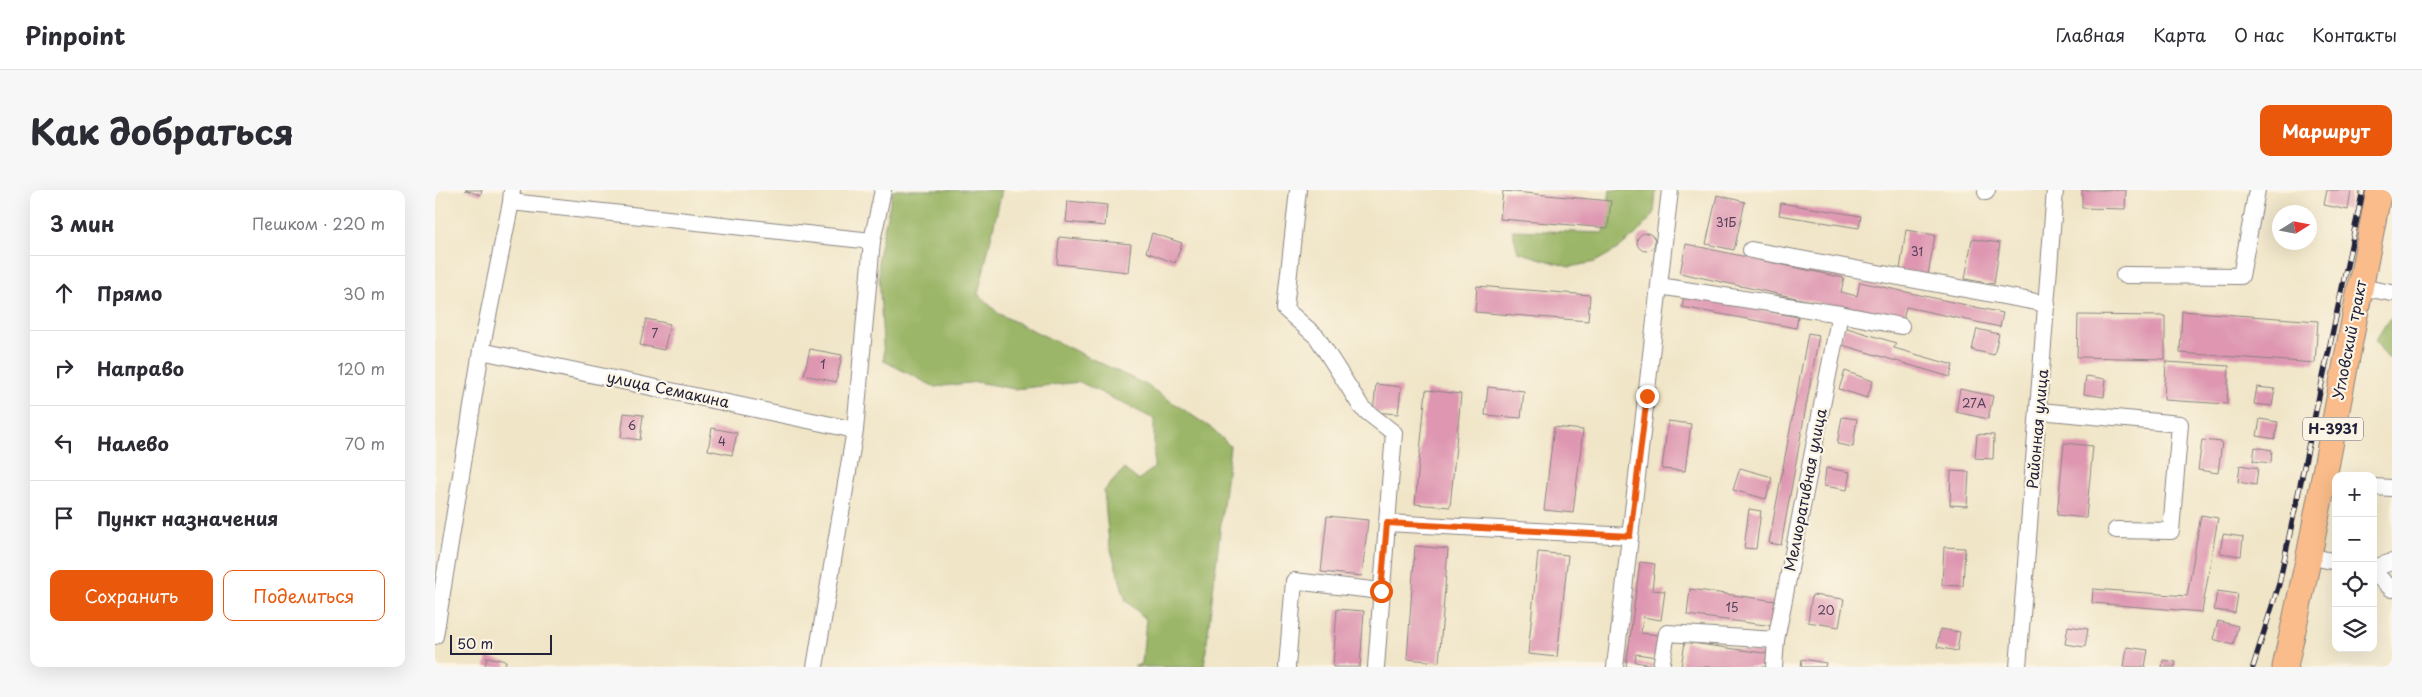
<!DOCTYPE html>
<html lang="ru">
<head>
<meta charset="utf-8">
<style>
  :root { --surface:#fff; --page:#f7f7f7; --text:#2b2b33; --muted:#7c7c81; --line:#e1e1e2; --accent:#ea580c }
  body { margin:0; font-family:"Playpen Sans",sans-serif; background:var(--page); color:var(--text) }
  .controls { position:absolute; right:15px; bottom:15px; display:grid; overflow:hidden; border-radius:10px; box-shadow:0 5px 20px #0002 }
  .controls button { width:45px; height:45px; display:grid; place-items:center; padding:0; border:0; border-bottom:1px solid var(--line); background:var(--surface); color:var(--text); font:25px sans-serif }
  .compass { position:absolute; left:1837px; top:15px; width:45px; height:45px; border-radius:50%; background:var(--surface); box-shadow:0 5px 20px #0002; rotate:79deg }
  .scale { position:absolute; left:15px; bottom:12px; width:102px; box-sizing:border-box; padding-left:5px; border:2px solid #22223b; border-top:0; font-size:14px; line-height:18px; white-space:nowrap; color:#22223b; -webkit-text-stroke:4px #fcf5e5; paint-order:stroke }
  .stop { position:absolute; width:15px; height:15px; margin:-11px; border:4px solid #ea580c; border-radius:50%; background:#fff }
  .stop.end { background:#ea580c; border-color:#fff; box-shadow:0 1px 5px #0008 }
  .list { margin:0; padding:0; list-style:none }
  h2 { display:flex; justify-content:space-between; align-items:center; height:65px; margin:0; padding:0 20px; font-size:21px }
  h2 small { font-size:16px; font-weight:400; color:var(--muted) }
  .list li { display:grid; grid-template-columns:32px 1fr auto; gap:15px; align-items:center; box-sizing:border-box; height:75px; padding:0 20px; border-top:1px solid var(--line) }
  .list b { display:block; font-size:19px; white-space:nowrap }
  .list em { font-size:16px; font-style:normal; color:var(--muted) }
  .actions { display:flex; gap:10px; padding:15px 20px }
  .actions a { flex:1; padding:11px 0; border:1px solid var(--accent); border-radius:10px; text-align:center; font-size:18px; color:var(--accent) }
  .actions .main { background:var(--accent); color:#fff }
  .icon { flex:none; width:28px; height:28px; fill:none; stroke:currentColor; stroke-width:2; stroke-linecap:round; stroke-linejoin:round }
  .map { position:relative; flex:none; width:1957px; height:477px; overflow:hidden; border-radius:10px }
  header { display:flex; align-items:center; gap:30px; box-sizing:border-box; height:70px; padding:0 25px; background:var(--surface); border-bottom:1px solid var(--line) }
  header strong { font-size:24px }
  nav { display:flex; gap:28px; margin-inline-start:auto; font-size:18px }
  .intro { display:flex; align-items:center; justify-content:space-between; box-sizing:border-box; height:120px; padding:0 30px }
  h1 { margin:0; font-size:35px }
  .button { padding:12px 22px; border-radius:10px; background:var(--accent); color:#fff; font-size:18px; font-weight:700 }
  main { display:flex; gap:30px; padding:0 30px }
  aside { flex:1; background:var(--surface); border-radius:10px; box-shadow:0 5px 20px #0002 }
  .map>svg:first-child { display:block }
  .forest { fill:#9bb668; stroke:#5e6c52 }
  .building { fill:#de96b1 }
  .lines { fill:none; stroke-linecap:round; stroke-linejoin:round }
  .minor-casing { stroke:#898481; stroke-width:18 }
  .highway-casing { stroke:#898481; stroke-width:27 }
  .minor { stroke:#fff; stroke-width:16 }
  .highway { stroke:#f9bc8a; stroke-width:25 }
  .rail-casing { stroke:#22223b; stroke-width:5.5 }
  .rail { stroke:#fcf5e5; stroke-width:4; stroke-dasharray:11; stroke-linecap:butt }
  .route { stroke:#ea580c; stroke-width:6 }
  .labels { text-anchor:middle; stroke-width:4.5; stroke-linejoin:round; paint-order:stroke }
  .number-label { font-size:12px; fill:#513f58 }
  .shield { fill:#fcf5e5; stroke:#63616e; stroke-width:1 }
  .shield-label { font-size:14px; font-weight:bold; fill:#22223b }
  .street-label { font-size:15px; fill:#22223b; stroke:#fcf5e5 }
</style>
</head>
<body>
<header>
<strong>Pinpoint</strong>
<nav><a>Главная</a><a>Карта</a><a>О нас</a><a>Контакты</a></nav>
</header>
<div class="intro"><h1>Как добраться</h1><a class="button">Маршрут</a></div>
<main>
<aside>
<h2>3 мин<small>Пешком · 220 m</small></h2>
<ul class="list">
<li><svg class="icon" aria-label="ahead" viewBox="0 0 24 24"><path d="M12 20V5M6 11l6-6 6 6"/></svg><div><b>Прямо</b></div><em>30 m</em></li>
<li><svg class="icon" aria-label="right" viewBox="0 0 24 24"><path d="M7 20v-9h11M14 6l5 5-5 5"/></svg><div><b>Направо</b></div><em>120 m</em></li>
<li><svg class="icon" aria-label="left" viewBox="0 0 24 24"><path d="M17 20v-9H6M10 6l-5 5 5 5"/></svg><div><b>Налево</b></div><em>70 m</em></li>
<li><svg class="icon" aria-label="arrive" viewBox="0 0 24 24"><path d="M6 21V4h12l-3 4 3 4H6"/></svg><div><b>Пункт назначения</b></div></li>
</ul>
<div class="actions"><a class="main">Сохранить</a><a>Поделиться</a></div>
</aside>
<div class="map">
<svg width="1957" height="477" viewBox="0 0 1957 477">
  <rect width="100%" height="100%" fill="#fcf5e5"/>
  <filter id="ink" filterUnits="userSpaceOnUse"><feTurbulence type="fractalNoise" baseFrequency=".02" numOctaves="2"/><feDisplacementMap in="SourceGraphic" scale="10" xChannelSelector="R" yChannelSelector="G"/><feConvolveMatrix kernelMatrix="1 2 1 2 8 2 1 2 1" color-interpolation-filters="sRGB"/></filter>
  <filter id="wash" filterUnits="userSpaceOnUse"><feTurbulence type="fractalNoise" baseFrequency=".0096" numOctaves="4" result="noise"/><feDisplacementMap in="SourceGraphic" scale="20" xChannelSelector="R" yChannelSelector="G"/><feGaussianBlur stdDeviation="1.12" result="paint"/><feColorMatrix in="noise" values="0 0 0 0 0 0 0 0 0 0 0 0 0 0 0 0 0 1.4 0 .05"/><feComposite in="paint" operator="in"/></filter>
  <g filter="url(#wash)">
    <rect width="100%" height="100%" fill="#f0e5c7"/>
    <g class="forest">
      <polygon points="458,0 567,0 543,104 564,124 713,196 779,240 795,256 769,477 699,477 707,473 711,429 691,411 674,353 669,301 689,279 703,290 719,278 719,229 645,192 579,199 542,192 500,197 449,171 443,66"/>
      <polygon points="1175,0 1221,0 1219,24 1200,45 1181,60 1160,72 1134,77 1083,62 1077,40 1169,43"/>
      <polygon points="1954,129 1957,129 1957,169 1952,167 1940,151"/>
    </g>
    <g id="blocks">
      <g class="building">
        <polygon points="30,0 47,0 46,5"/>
        <polygon points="1647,0 1691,0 1690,19 1647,18"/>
        <polygon points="1892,0 1916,0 1913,20 1889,15"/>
        <polygon points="1068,1 1176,11 1173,38 1065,29"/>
        <polygon points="1282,5 1310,12 1299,60 1271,54"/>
        <polygon points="633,11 672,15 670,36 631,32"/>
        <polygon points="1346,13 1426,26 1424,38 1344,25"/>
        <polygon points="1471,40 1500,45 1493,85 1465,80"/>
        <circle cx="1211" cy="52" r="9"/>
        <polygon points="717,43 747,53 740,73 711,62"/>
        <polygon points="624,47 696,54 693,82 622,74"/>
        <polygon points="1537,49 1565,53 1559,94 1530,89"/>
        <polygon points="1251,54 1409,88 1406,102 1422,106 1425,92 1568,123 1565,137 1471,117 1468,131 1245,83"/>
        <polygon points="1042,96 1155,105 1153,131 1040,122"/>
        <polygon points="1249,105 1363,127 1361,138 1247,117"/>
        <polygon points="1747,121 1883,131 1880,173 1745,163"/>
        <polygon points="1643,125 1730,126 1730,169 1642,167"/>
        <polygon points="211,129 235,134 229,160 205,155"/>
        <polygon points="1409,137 1461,153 1459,158 1518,175 1515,187 1404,154"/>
        <polygon points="1542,139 1564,144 1559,165 1537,160"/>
        <polygon points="1373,143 1384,145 1346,355 1334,353"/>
        <polygon points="375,159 407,165 401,192 369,185"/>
        <polygon points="1731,172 1794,176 1792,214 1729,210"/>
        <polygon points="1410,181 1438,191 1432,208 1404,199"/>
        <polygon points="1651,186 1671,189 1669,207 1649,204"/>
        <polygon points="941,194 966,197 963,224 938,222"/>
        <polygon points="1053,197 1089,201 1086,228 1050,225"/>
        <polygon points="1822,197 1840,199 1837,216 1819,214"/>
        <polygon points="1525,199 1558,206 1553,229 1521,222"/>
        <polygon points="991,200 1026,204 1015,317 980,314"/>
        <polygon points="189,223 208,225 205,250 186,247"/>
        <polygon points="1407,227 1422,229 1418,257 1402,254"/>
        <polygon points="1825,229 1843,232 1840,249 1822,246"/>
        <polygon points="1233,231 1256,234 1250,281 1227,279"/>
        <polygon points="1119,237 1148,240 1138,323 1109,320"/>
        <polygon points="277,238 302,243 297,265 273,260"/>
        <polygon points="1542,244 1559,245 1558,269 1540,268"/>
        <polygon points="1767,250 1787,252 1783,283 1763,280"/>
        <polygon points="1629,253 1658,256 1651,328 1622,325"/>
        <polygon points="1820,257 1837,260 1836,273 1818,271"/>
        <polygon points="1805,275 1823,278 1821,295 1803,292"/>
        <polygon points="1305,278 1337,287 1331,309 1298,300"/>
        <polygon points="1391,278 1415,282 1412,300 1389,296"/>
        <polygon points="1516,281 1534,282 1532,316 1515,315"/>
        <polygon points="1314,319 1326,321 1321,359 1309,358"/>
        <polygon points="1766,325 1783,328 1767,422 1657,413 1658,399 1752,406"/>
        <polygon points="892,326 933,330 927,386 886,382"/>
        <polygon points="1788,344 1808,347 1806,366 1785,363"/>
        <polygon points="980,356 1013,359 1004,472 972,469"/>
        <polygon points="1509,357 1530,358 1528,396 1507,395"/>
        <polygon points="1103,362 1133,365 1122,467 1093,464"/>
        <polygon points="1205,372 1220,374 1217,400 1230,401 1226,430 1208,427 1206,443 1224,445 1222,467 1201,464 1200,472 1220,475 1220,477 1191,477"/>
        <polygon points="1255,399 1341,411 1338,436 1252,425"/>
        <polygon points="1782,401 1803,404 1800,423 1779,420"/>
        <polygon points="1377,405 1409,409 1404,437 1373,432"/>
        <polygon points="902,419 929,421 925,477 898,477"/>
        <polygon points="1783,431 1803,436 1798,455 1778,449"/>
        <polygon points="1633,436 1653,439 1650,457 1630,454"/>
        <polygon points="1505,439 1525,442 1522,461 1502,457"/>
        <polygon points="1250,452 1335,464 1334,477 1246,477"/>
        <polygon points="1692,457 1713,460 1710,477 1689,477"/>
        <polygon points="52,467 71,471 70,477 50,477"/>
        <polygon points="1367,469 1391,473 1390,477 1366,477"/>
        <polygon points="1728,470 1741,472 1740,477 1727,477"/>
      </g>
    </g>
  </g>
  <g filter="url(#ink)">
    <use href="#blocks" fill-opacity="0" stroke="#898481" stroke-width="1"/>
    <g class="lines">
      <defs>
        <g id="minor">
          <polyline points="863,0 850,119 882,147 927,218 959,243 952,333"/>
          <polyline points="1551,2 1552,0"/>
          <polyline points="76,12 437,51"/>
          <polyline points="1316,60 1612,114"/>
          <polyline points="1689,85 1806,86 1822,0"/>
          <polyline points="1224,96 1405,124 1466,136"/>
          <polyline points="1924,97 1957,103"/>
          <polyline points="46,161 420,240"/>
          <polyline points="1604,221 1745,234 1736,341 1681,340"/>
          <polyline points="1938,297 1957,298"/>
          <polyline points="1874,366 1901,372"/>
          <polyline points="1938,378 1957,372"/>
          <polyline points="1938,382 1957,399"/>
          <polyline points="0,446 46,161 76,12 77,0"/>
          <polyline points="380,477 420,240 437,51 448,0"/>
          <polyline points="852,477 859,391 946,401"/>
          <polyline points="941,477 952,333 1195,346"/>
          <polyline points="1180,477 1235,0"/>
          <polyline points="1226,477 1232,443 1341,450"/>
          <polyline points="1339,477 1341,450 1405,124"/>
          <polyline points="1583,477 1620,0"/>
        </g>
        <polyline id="highway" points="1850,477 1874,366 1944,0"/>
      </defs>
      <use href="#minor" class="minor-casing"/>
      <use href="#highway" class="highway-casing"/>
      <use href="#minor" class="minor"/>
      <use href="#highway" class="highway"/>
      <defs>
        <polyline id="rail" points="1818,477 1844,394 1928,0"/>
      </defs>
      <use href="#rail" class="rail-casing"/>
      <use href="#rail" class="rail"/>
    </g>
  </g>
  <g class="lines" filter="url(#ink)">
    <polyline class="route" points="946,401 952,333 1195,346 1212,206"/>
  </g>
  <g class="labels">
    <g class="number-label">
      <text x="1291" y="37">31Б</text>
      <text x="1482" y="66">31</text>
      <text x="220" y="148">7</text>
      <text x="388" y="179">1</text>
      <text x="1539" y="218">27А</text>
      <text x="197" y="240">6</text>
      <text x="287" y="256">4</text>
      <text x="1297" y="422">15</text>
      <text x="1391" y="425">20</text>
    </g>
    <rect class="shield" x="1868" y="227.5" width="60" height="23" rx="4"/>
    <g class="shield-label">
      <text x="1898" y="244">Н-3931</text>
    </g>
    <g class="street-label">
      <text transform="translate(1915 150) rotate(-79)" y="5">Угловский тракт</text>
      <text transform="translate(233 200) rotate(12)" y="5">улица Семакина</text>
      <text transform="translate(1603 239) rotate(-85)" y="5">Районная улица</text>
      <text transform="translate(1371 300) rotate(-79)" y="5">Мелиоративная улица</text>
    </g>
  </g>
</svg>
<div class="controls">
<button>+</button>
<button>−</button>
<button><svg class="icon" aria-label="locate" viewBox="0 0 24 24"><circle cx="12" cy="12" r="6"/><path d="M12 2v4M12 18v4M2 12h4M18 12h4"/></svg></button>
<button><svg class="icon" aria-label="layers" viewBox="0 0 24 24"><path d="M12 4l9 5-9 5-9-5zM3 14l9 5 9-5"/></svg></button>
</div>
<svg class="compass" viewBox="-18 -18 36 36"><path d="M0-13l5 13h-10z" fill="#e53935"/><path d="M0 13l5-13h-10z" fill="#7c7c81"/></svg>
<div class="scale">50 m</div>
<div class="stop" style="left:946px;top:401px"></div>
<div class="stop end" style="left:1212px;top:206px"></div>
</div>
</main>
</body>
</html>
